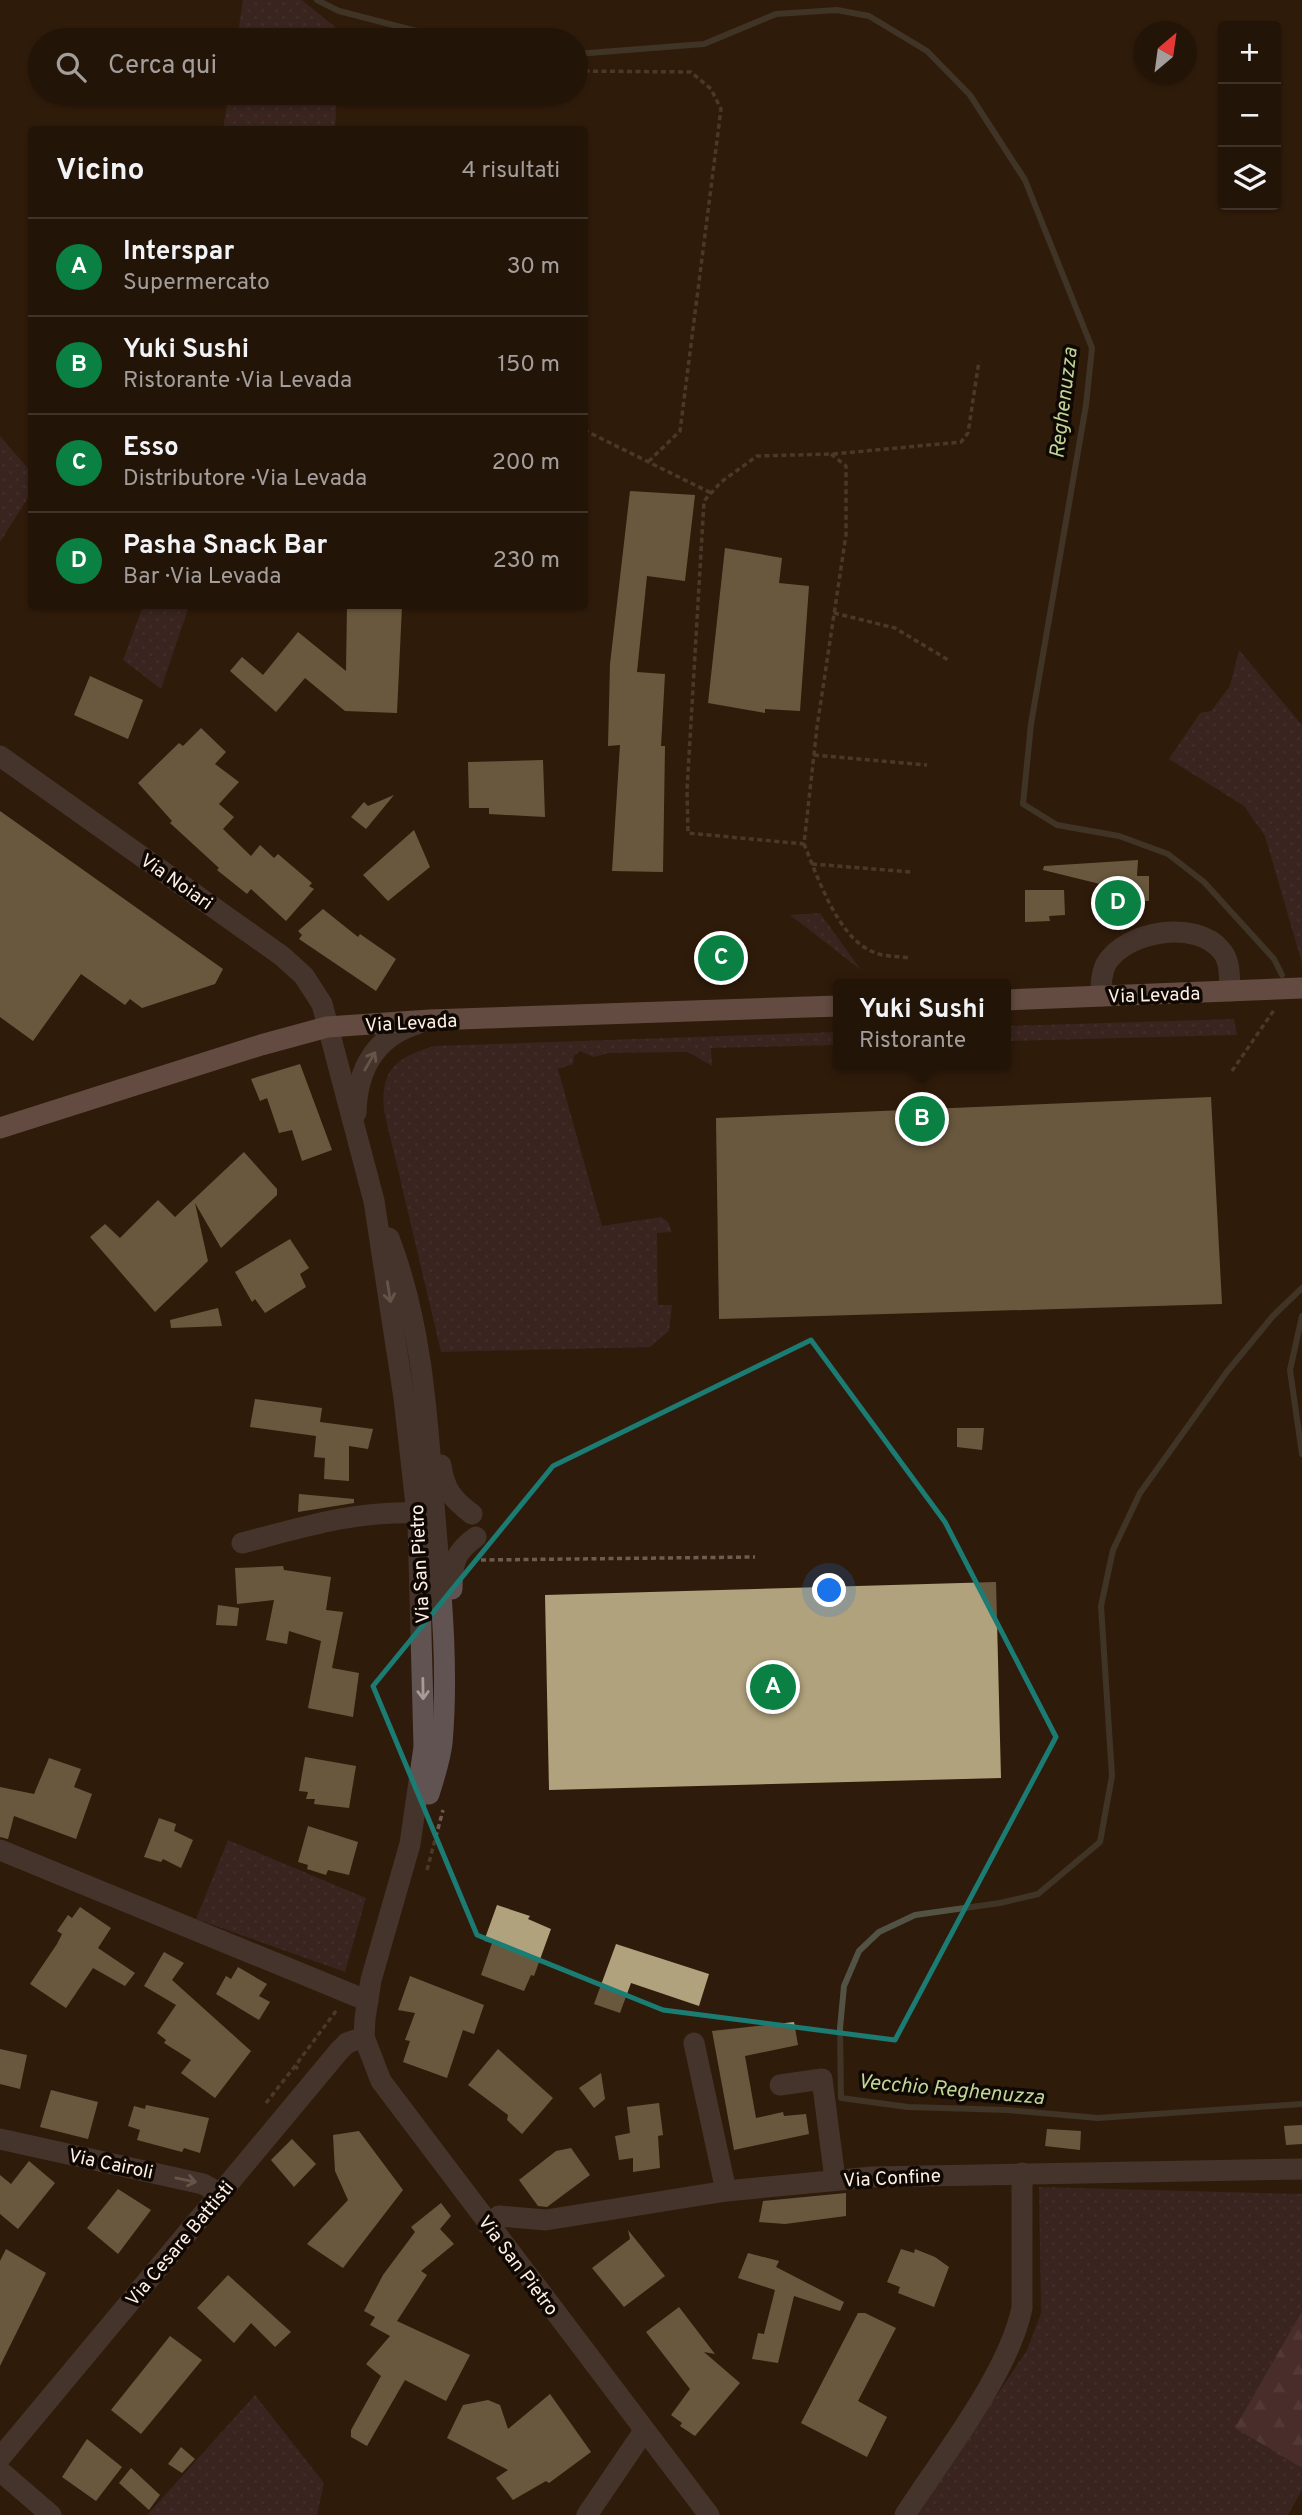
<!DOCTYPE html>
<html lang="it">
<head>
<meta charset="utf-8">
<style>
  :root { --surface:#231408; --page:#2f2116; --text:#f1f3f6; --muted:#a39e9c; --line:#403329; --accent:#0b8043 }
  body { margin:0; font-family:Overpass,sans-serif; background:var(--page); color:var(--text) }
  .controls { position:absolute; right:21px; top:21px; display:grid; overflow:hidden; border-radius:7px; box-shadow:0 2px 5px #0004 }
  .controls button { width:63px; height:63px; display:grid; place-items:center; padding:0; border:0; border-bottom:2px solid var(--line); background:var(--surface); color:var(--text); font:35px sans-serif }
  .compass { position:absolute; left:1134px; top:21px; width:63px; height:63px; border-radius:50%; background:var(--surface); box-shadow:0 2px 5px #0004; rotate:29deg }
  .you { position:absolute; left:830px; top:1591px; width:24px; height:24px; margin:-18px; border:5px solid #fff; border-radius:50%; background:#1a73e8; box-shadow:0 0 0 10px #1a73e833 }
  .badge { display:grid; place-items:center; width:46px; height:46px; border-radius:50%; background:var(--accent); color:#fff; font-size:23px; font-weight:700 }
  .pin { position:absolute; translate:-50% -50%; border:4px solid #fff; box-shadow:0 2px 7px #0006 }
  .popup { position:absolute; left:833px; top:979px; width:178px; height:91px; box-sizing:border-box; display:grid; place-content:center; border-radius:7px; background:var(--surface); filter:drop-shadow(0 2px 5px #0005); font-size:23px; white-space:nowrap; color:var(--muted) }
  .popup b { font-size:26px; color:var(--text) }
  .popup::after { content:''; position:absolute; left:50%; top:100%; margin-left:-14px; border:14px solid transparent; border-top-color:var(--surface) }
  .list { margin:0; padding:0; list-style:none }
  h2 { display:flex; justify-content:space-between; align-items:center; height:91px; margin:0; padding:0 28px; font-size:30px }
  h2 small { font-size:23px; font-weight:400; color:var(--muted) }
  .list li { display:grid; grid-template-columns:46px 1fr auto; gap:21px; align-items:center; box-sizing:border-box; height:98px; padding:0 28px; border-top:2px solid var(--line) }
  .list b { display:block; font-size:26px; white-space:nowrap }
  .list p { margin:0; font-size:23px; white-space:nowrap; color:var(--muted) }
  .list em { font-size:23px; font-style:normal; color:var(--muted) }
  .icon { flex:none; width:38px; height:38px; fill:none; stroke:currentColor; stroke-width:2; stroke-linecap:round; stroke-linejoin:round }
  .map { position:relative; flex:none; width:1302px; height:2515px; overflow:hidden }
  .search { position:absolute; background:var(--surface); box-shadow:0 2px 5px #0004; left:28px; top:28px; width:560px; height:77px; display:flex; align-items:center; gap:18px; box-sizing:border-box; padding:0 24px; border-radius:38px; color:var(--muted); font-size:26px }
  .panel { position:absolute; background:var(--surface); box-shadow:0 2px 5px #0004; left:28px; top:126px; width:560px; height:483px; border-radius:7px }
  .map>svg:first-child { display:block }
  .grass { fill:url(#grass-dots) }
  .forest { fill:url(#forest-firs) }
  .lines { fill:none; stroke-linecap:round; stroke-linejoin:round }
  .stream { stroke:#525345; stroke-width:6 }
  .building { fill:#b0a27c }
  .path { stroke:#6e5c4e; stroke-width:3.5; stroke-dasharray:5 3.5; stroke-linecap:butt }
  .minor { stroke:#615352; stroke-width:21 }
  .major { stroke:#a28683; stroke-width:21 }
  .oneway { stroke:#a89a95 }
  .marked { fill:none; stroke:#1b7c74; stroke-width:5; stroke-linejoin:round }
  .labels { text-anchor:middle; stroke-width:7; stroke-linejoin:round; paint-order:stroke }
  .street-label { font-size:19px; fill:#fef0e6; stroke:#100803 }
  .water-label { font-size:21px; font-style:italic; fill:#c0d598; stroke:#100803 }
</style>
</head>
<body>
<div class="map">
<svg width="1302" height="2515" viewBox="0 0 1302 2515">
  <defs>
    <pattern id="grass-dots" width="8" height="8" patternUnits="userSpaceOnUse" patternTransform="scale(1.75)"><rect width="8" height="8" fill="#452f39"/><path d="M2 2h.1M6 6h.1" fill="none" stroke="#58434c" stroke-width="1.8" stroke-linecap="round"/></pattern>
    <pattern id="forest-firs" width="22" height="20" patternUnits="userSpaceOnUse" patternTransform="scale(1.75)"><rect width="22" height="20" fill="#664353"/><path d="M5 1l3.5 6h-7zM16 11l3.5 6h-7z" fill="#7d5e6c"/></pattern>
  </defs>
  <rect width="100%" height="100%" fill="#2f1b0b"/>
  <g class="grass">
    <polygon points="243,0 302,0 340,31 340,40 237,40"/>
    <polygon points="229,93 337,93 335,129 223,129"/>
    <polygon points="0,436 32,473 31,493 0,542"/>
    <polygon points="143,606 189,606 161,689 123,660"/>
    <polygon points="1239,650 1302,725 1302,963 1265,836 1244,806 1169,759 1200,713 1211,711 1230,686"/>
    <polygon points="820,913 861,970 790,915"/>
    <polygon points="1234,1019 1237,1035 1006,1041 1006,1026"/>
    <path d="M 838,1032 L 838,1045 L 711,1048 L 712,1066 L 688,1052 L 608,1053 L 594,1057 L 580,1051 L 574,1056 L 573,1064 L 558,1069 L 602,1226 L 661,1217 L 668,1222 L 672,1232 L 657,1233 L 658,1305 L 672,1305 L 669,1331 L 650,1347 L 441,1352 L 384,1111 C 380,1068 397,1057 435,1046 Z"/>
    <polygon points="228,1840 366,1898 345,1972 196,1919"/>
    <polygon points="1039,2187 1302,2194 1302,2311 1236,2428 1302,2468 1302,2490 1288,2515 917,2515 1027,2350 1041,2313"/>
    <polygon points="255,2395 324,2483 317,2515 147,2515"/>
  </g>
  <polygon class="forest" points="1302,2311 1302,2468 1235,2428"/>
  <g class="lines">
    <g class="stream">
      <polyline points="317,0 339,11 451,40"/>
      <polyline points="576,54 704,44 776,14 837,10 869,16 927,51 970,95 1025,180 1092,348 1086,405 1031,724 1023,804 1057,825 1119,836 1168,854 1204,882 1274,959 1282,975"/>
      <polyline points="1302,1288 1273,1316 1226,1373 1140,1493 1113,1550 1101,1606 1112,1776 1100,1842 1038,1894 1000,1903 915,1915 879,1932 859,1951 844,1986 840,2028 841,2098 908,2107 1008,2110 1098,2118 1302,2104"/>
      <polyline points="1302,1316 1290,1370 1302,1454"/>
    </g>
  </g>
  <g class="building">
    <polygon points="630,491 695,495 685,581 647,576 637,672 665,674 661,746 665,746 663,872 612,871 620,745 608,746 610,664"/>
    <polygon points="725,548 782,558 779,583 809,586 800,711 765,709 765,713 708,703"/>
    <polygon points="347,606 402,606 397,713 345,711 305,678 276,712 230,671 242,657 263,675 298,632 346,671"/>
    <polygon points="90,676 143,700 128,739 74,715"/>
    <polygon points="201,728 226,752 215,764 239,782 219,804 234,817 223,829 251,856 260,845 274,858 278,854 312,883 309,886 314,889 286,921 251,889 247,894 217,870 219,868 170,823 172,821 138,783 179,743 183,746"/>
    <polygon points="543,760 545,817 489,814 489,808 469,808 468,762"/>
    <polygon points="394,795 366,829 351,817 364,802 368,806"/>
    <polygon points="0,811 223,969 215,984 142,1008 130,999 125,1005 81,974 33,1041 0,1017"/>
    <polygon points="414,830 430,867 388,901 363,875"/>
    <polygon points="1138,860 1137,876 1149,876 1149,901 1122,901 1122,910 1101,910 1100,884 1043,870 1044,866"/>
    <polygon points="1025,890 1064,890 1065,915 1049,916 1050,921 1025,922"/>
    <polygon points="323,909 358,937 360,934 396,959 376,991 299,939 302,935 298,931"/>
    <polygon points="734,945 734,968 711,969 710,947"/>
    <polygon points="300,1064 332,1150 302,1161 292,1130 279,1133 267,1098 260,1101 251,1079"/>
    <polygon points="1211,1097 1222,1304 719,1319 716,1118"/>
    <polygon points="244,1152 277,1189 277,1195 221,1248 195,1203 208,1261 155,1312 90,1237 105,1224 120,1238 158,1200 175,1217"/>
    <polygon points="290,1239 309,1268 300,1274 306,1287 265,1313 255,1299 252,1302 235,1272"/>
    <polygon points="218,1308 222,1326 171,1328 170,1320"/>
    <polygon points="255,1399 322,1408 320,1422 373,1429 368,1449 349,1446 349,1481 324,1479 325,1458 314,1457 316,1436 250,1427"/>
    <polygon points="957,1428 984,1428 982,1450 957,1447"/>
    <polygon points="299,1494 354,1499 354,1503 298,1512"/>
    <polygon points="283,1566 284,1570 331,1577 326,1610 343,1612 332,1668 359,1673 353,1717 308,1708 321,1641 289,1631 287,1644 266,1640 274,1600 237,1604 235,1568"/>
    <polygon points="996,1582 1001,1778 549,1790 545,1595"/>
    <polygon points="218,1605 239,1608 237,1626 216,1625"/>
    <polygon points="305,1757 356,1766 349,1808 314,1804 315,1799 306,1799 308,1792 299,1791"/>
    <polygon points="49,1758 81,1769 74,1787 92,1794 76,1839 14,1816 8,1839 0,1837 0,1787 34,1794"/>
    <polygon points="159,1818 176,1824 174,1831 193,1840 181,1868 163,1859 161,1862 144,1857"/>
    <polygon points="308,1826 358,1842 349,1875 328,1870 326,1875 307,1869 308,1865 298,1862"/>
    <polygon points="497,1905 530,1916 528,1919 551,1929 534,1976 531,1975 524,1991 481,1975 492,1943 484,1941"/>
    <polygon points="80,1907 111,1928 98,1948 135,1973 125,1986 93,1968 66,2008 30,1984 57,1944 62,1934 57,1931 68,1915 72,1918"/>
    <polygon points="616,1944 709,1974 699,2006 631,1983 620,2013 594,2004"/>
    <polygon points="164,1952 184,1963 172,1980 251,2051 215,2098 181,2073 191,2060 164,2043 166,2040 157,2033 176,2005 144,1986"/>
    <polygon points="238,1967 267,1984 259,1996 270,2002 259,2020 216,1994 226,1976 231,1979"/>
    <polygon points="410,1976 484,2005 474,2034 463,2030 447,2078 403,2062 410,2041 405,2040 415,2013 398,2010"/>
    <polygon points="794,2022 798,2045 745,2056 756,2118 783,2112 784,2116 806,2114 809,2134 734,2150 712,2031"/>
    <polygon points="0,2049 27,2055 20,2089 0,2084"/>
    <polygon points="498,2049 553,2098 522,2134 507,2120 508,2115 468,2085"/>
    <polygon points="601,2073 605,2099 594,2108 579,2088"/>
    <polygon points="51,2090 98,2102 88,2139 40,2127"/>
    <polygon points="659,2103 663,2135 658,2136 660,2168 633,2172 633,2158 619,2160 615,2136 630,2133 627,2107"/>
    <polygon points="146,2105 209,2118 200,2153 184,2148 182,2152 137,2140 140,2130 128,2126 134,2106 145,2109"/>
    <polygon points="1302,2125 1302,2144 1286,2145 1284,2126"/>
    <polygon points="1047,2129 1081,2131 1080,2150 1045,2146"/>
    <polygon points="359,2131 403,2190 343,2268 307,2244 348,2200 335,2171 333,2135"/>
    <polygon points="292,2139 316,2164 294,2187 271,2160"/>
    <polygon points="571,2148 590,2175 547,2207 538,2206 519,2180 556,2151"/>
    <polygon points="29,2161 55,2183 18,2229 0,2214 0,2175 11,2184"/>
    <polygon points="118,2189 151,2210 118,2254 87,2228"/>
    <polygon points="846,2193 846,2216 785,2224 759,2222 763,2201"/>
    <polygon points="441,2203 451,2216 440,2229 454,2244 421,2271 427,2275 397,2321 470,2355 446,2401 405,2380 367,2446 351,2437 351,2430 381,2376 366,2364 390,2336 370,2325 375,2317 364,2311 383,2275 415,2232 411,2227"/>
    <polygon points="628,2230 665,2276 624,2307 592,2268 630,2239"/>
    <polygon points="6,2249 46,2273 0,2366 0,2261"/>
    <polygon points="901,2249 914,2253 915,2249 935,2257 949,2267 934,2307 898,2293 900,2287 887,2282"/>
    <polygon points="748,2253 779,2261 776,2267 844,2302 840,2311 794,2296 778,2363 752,2359 758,2333 764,2334 775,2290 738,2278"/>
    <polygon points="228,2275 291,2332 275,2347 251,2323 234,2343 197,2308"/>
    <polygon points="679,2307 715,2354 704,2352 740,2383 695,2436 680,2426 682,2423 671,2415 690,2389 646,2332"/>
    <polygon points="858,2313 865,2313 896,2328 858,2401 887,2417 867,2457 801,2423"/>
    <polygon points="170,2336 202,2360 141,2434 111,2410"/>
    <polygon points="550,2394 591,2452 549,2483 546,2481 513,2500 496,2478 508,2470 447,2438 463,2405 488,2400 500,2405 508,2429"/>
    <polygon points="87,2439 122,2467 96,2501 62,2477"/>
    <polygon points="181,2447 195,2459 182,2473 168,2464"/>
    <polygon points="131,2468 160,2495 149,2510 119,2483"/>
  </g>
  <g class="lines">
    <g class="path">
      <polyline points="576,71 691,72 711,89 721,109 680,431 649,461"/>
      <polyline points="584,430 711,493"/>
      <polygon points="831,454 846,466 846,535 817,727 804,844 688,833 687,790 704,501 721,482 757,456"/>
      <polyline points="833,454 961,442 968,433 979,361"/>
      <polyline points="834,613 895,628 950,661"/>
      <polyline points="814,755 927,765"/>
      <path d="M 804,844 C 818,878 839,941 876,953 C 886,957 898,956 909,958"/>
      <polyline points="812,864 911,872"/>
      <polyline points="1232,1071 1274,1010"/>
      <polyline points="481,1560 755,1557"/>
      <polyline points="427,1870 443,1810"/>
      <polyline points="298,2069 295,2066 336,2011"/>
      <polyline points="266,2103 295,2066"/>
    </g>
    <g class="minor">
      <polyline points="0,756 282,956 304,976 322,1004 374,1201 404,1398 418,1522 424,1747 410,1844 371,1980 365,2018 364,2037 381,2081 709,2515"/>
      <path d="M 1101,996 C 1101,985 1101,974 1106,964 C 1125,931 1196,919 1221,950 C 1231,961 1229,977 1230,991"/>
      <path d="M 356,1113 C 357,1069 375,1037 417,1024"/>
      <path d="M 389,1238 C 422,1324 427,1414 434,1504 C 440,1583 449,1664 442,1743 C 440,1760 434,1778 429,1794"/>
      <path d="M 441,1465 C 444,1489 453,1500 472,1514"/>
      <path d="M 242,1543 C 300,1528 357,1510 417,1513"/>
      <path d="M 452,1589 C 452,1563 455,1552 476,1537"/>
      <polyline points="0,1850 368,2001"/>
      <polyline points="694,2043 726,2191"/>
      <polyline points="780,2085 822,2079 835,2179"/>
      <polyline points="0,2139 203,2184 219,2193"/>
      <polyline points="488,2225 499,2216 546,2220 726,2191 872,2177 1302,2169"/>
      <polyline points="0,2458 339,2051 347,2043 364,2037"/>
      <polyline points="0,2471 51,2515"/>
      <polyline points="587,2515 644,2431"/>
      <path d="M 905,2515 C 942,2457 1008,2375 1022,2308 L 1022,2173"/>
    </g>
    <g class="major">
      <polyline points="1006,1000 1302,988"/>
      <polyline points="0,1128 261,1045 327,1027 430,1020 838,1006"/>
    </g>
  </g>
  <defs><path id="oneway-shaft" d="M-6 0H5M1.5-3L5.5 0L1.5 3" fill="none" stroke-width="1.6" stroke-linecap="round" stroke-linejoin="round" transform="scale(1.75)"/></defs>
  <g class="oneway">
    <use href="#oneway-shaft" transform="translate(370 1061) rotate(-60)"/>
    <use href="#oneway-shaft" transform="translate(389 1292) rotate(81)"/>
    <use href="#oneway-shaft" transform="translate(423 1689) rotate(89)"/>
    <use href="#oneway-shaft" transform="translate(186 2180) rotate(12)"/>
  </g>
  <path d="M0 0H1302V2515H0ZM 811,1340 L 945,1522 L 1056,1737 L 895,2040 L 663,2010 L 477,1935 L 373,1686 L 553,1466 Z" fill="#2f1b0b" fill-opacity=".55" fill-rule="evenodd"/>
  <path class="marked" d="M 811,1340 L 945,1522 L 1056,1737 L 895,2040 L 663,2010 L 477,1935 L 373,1686 L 553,1466 Z"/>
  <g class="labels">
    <g class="street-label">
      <text transform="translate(177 881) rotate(35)" y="7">Via Noiari</text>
      <text transform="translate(1154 994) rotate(-2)" y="7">Via Levada</text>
      <text transform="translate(411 1022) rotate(-3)" y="7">Via Levada</text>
      <text transform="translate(419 1564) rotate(-93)" y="7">Via San Pietro</text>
      <text transform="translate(111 2163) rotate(12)" y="7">Via Cairoli</text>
      <text transform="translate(892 2177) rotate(-3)" y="7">Via Confine</text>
      <text transform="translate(179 2243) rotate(-50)" y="7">Via Cesare Battisti</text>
      <text transform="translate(519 2265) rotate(53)" y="7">Via San Pietro</text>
    </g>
    <g class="water-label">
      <text transform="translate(1063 403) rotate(-83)" y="7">Reghenuzza</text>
      <text transform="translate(951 2089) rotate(5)" y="7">Vecchio Reghenuzza</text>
    </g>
  </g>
</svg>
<div class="controls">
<button>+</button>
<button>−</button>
<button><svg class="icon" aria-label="layers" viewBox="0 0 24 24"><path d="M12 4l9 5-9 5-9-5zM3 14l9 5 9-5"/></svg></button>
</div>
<svg class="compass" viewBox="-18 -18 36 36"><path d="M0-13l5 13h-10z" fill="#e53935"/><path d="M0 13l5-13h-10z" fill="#a39e9c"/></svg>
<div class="you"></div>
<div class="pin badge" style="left:773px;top:1687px">A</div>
<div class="pin badge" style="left:922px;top:1119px">B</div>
<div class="popup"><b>Yuki Sushi</b>Ristorante</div>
<div class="pin badge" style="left:721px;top:958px">C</div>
<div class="pin badge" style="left:1118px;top:903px">D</div>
<div class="search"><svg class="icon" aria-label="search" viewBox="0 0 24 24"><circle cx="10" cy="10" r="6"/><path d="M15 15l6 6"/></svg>Cerca qui</div>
<section class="panel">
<h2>Vicino<small>4 risultati</small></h2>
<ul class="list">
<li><span class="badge">A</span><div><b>Interspar</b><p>Supermercato</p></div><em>30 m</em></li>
<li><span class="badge">B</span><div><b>Yuki Sushi</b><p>Ristorante · Via Levada</p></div><em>150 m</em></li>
<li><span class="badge">C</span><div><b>Esso</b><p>Distributore · Via Levada</p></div><em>200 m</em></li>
<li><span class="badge">D</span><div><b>Pasha Snack Bar</b><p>Bar · Via Levada</p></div><em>230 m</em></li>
</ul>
</section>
</div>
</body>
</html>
